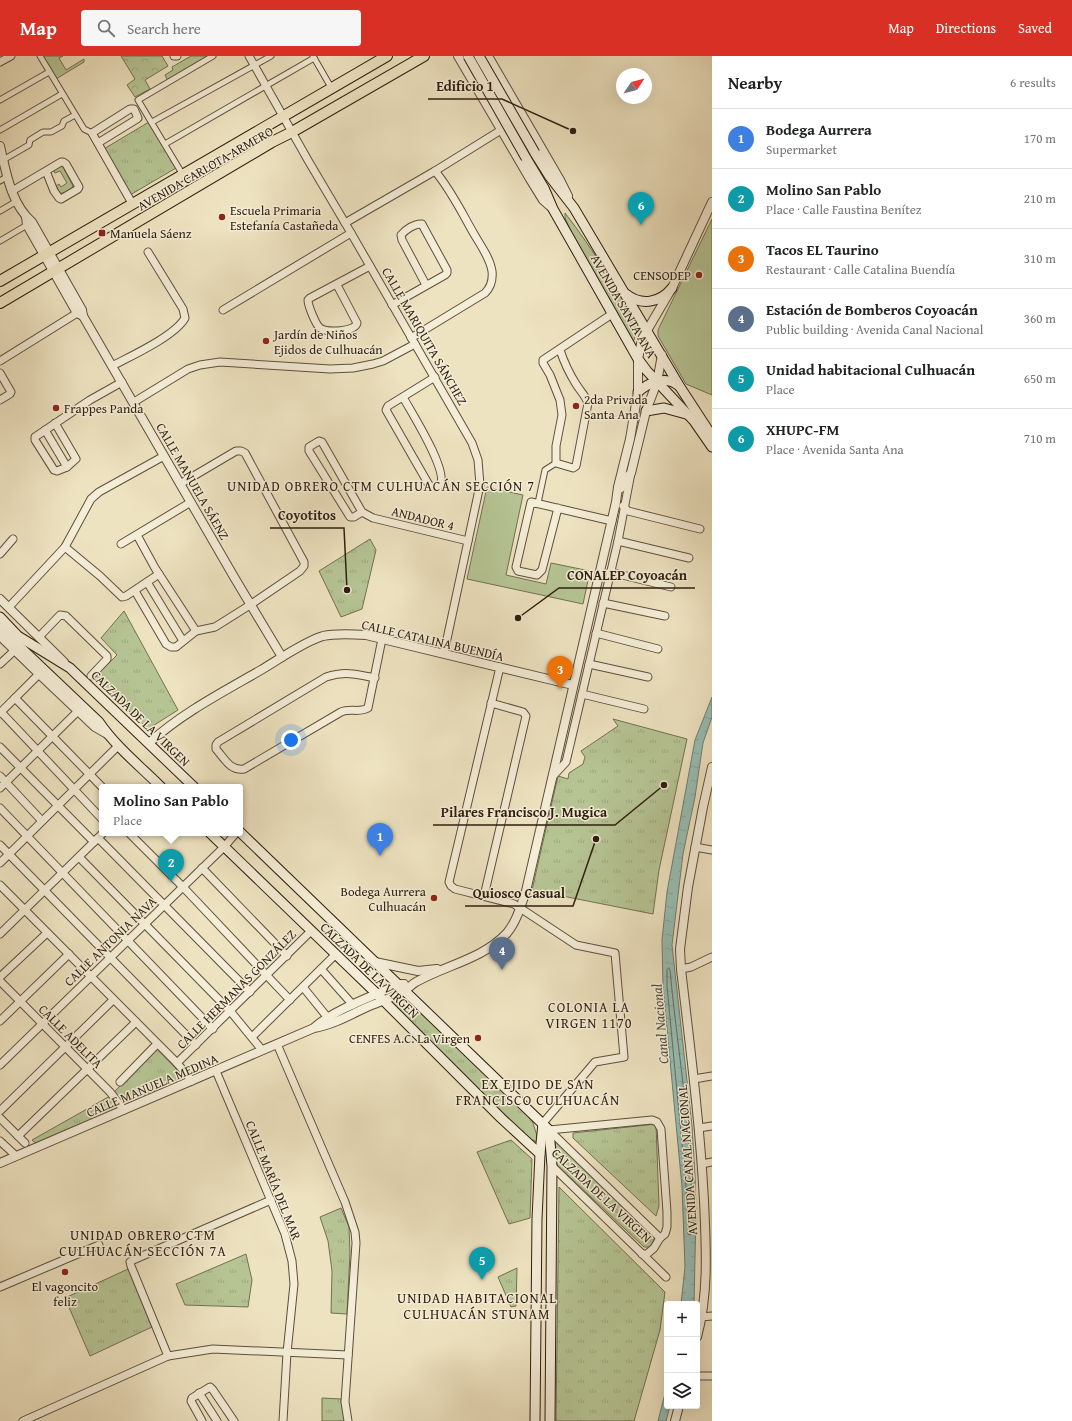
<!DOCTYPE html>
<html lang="en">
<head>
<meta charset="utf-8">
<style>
  :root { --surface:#fff; --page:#f6f6f6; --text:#202124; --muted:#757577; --line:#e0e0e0; --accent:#d93025 }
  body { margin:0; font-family:"Gentium Book Plus",serif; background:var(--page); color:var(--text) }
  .controls { position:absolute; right:12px; bottom:12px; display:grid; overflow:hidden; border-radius:4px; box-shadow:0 4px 16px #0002 }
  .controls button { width:36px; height:36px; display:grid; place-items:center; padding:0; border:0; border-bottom:1px solid var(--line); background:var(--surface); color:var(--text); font:20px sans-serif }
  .compass { position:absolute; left:616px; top:12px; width:36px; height:36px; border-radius:50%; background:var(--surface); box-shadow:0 4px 16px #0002; rotate:55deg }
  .you { position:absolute; left:291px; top:684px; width:14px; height:14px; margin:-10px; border:3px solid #fff; border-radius:50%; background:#1a73e8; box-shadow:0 0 0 6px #1a73e833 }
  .badge { display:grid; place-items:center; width:26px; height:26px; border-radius:50%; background:var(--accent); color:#fff; font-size:13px; font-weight:700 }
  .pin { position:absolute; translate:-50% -33px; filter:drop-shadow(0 1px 2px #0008) }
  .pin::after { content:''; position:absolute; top:21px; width:14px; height:12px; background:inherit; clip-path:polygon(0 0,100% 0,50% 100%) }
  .popup { position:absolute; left:99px; top:728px; width:144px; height:52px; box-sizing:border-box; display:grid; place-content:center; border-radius:4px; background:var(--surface); filter:drop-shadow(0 1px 3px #0005); font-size:13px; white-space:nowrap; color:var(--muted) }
  .popup b { font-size:15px; color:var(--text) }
  .popup::after { content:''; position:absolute; left:50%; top:100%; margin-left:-8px; border:8px solid transparent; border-top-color:var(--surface) }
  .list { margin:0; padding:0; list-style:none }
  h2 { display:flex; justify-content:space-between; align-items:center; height:52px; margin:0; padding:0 16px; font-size:17px }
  h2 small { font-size:13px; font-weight:400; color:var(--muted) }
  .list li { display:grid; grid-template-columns:26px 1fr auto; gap:12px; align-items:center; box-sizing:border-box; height:60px; padding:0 16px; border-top:1px solid var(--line) }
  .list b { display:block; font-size:15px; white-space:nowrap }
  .list p { margin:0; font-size:13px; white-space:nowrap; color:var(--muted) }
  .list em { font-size:13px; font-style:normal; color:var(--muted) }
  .icon { flex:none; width:22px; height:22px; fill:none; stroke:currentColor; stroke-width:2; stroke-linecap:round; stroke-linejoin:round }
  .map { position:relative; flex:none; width:712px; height:1365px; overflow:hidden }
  header { display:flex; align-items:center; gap:24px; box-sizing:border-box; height:56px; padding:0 20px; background:var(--accent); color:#fff }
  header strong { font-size:19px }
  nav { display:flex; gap:22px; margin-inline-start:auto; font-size:14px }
  .search { width:280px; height:36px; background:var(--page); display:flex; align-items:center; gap:10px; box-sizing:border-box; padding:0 14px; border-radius:4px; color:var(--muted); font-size:15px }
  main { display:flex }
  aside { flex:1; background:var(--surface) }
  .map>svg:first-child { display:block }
  .grass { fill:#b6c494; stroke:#727151 }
  .forest { fill:url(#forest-crowns); stroke:#727151 }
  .park { fill:url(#park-tufts); stroke:#727151 }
  .water { fill:url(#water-ripples); stroke:#6e7e72 }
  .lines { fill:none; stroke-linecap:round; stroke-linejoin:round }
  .shore { stroke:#646e61; stroke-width:1 }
  .pedestrian-casing { stroke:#5e4f3b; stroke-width:7 }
  .minor-casing { stroke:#5e4f3b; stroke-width:9 }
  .tertiary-casing { stroke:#5e4f3b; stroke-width:10 }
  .secondary-casing { stroke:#2e1e0e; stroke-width:11 }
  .primary-casing { stroke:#2e1e0e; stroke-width:12 }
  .pedestrian { stroke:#f4edd7; stroke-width:5 }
  .minor { stroke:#f4edd7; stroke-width:7 }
  .tertiary { stroke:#f4edd7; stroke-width:8 }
  .secondary { stroke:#f4edd7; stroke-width:9 }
  .primary { stroke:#eee3c1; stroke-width:10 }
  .secondary-bridge-casing { stroke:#2e1e0e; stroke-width:11; stroke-linecap:butt }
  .secondary-bridge { stroke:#f4edd7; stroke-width:9 }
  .poi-dot { fill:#8f2418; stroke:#f4edd7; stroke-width:1.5 }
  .labels { text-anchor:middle; stroke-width:3; stroke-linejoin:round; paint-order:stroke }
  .street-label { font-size:13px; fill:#2e1e0e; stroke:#f4edd7 }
  .poi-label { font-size:13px; fill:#2e1e0e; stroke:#f4edd7; text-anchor:start }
  .neighbourhood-label { font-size:14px; letter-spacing:1px; fill:#2e1e0e; stroke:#f4edd7 }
  .water-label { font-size:14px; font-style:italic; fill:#4e4e40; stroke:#f4edd7 }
  .leader { fill:none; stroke:#2e1e0e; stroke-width:1.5 }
  .callout-dot { fill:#2e1e0e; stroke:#f4edd7; stroke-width:1.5 }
  .callout-label { font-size:14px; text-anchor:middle; font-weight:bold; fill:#2e1e0e; stroke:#f4edd7; stroke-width:3; stroke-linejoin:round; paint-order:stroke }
</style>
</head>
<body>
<header>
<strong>Map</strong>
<div class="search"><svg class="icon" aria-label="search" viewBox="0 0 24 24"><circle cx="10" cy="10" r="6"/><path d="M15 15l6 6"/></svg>Search here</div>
<nav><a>Map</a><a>Directions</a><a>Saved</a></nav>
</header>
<main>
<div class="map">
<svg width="712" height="1365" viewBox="0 0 712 1365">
  <defs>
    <pattern id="forest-crowns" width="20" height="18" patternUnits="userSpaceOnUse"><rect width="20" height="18" fill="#b6c494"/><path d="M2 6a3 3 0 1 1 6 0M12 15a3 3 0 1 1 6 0" fill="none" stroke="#9da87e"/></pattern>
    <pattern id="park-tufts" width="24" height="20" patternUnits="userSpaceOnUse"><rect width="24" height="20" fill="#b6c494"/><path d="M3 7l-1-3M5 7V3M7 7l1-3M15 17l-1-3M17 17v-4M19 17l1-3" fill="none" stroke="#9da87e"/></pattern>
    <pattern id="water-ripples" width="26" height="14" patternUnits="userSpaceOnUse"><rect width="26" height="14" fill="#99beb4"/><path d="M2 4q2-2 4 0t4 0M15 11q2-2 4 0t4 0" fill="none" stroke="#84a39a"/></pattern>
  </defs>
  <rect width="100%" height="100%" fill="#eee3c1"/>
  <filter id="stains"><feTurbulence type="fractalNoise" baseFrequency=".005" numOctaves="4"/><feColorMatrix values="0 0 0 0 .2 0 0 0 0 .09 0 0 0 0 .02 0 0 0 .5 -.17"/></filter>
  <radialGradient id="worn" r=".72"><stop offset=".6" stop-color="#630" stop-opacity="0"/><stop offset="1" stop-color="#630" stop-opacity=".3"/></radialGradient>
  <g class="grass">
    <polygon points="42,0 63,0 59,2 66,14 84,3 84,6 56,23"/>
    <polygon points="191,0 210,0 168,25 165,19 173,14 172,11"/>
    <path d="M 59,110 L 63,111 L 73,130 C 71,134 64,138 60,137 L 56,130 L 59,128 L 61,131 L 67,127 L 60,115 L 55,117 L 53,114 Z"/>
    <path d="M 565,157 C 594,194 617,234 641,274 L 636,279 L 632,288 L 578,191 L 565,162 Z"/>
    <polygon points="712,163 712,339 686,328 658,280 658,274"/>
    <polygon points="487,431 523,439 506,519 546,528 551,507 590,515 583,548 467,523"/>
  </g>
  <polygon class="forest" points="121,0 162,0 168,10 145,24 150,33 135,41 127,29 135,23"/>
  <g class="park">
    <polygon points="149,66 176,112 130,139 102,94"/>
    <polygon points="370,483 376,494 362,553 341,561 319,515"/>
    <polygon points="124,555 178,654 148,673 94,622 117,599 101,582"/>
    <polygon points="613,663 687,683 659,814 653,858 532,834 558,720 568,723 569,717 583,708 585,701 581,695 618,670"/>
    <polygon points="404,937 532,1064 539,1086 531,1084 388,946"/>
    <polygon points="157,993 183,1020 133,1048 38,1089 32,1084 110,1040"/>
    <polygon points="656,1068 659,1150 656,1160 573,1082 573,1077"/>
    <polygon points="511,1084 532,1103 530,1162 509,1168 477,1096"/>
    <polygon points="555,1084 655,1181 651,1191 644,1191 555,1107"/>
    <polygon points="559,1131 665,1236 660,1274 634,1365 556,1365"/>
    <polygon points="341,1152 349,1171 350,1197 347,1258 331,1257 332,1215 328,1185 320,1161"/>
    <polygon points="246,1198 252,1224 248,1251 185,1249 176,1228"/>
    <polygon points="517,1212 516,1250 511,1251 498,1221"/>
    <polygon points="128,1213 152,1271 90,1300 65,1242"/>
    <polygon points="322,1342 341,1343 345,1365 322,1365"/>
  </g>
  <g class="water">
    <polygon points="712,641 712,661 703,687 695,741 683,798 672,889 692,1070 695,1119 696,1155 694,1248 681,1248 685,1211 682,1131 663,930 662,884 667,836 695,684"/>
    <polygon points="667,1330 667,1350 670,1350 666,1365 658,1365"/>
  </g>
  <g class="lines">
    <path class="shore" d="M 669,912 L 670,914 C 678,1002 695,1089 691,1177 L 690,1179 L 688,1178 L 686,1130 L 667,930 L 667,914 Z"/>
    <defs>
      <g id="pedestrian">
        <polyline points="40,0 84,73 92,77"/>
        <polyline points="313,0 332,33"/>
        <polyline points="0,44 49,16"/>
        <polyline points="152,66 271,0"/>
        <polyline points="0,74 62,38"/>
        <polyline points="165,88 314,2"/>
        <polyline points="3,104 29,89 30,84 43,76 51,76 62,70 64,65 75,59"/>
        <polyline points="183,119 138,44 213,0"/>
        <polyline points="0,125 8,120"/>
        <polyline points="0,155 17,145"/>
        <polyline points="0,185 27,169"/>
        <polyline points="538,447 545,414 556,407"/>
      </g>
      <g id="minor">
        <polyline points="174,0 177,0"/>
        <polyline points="249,0 309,106 351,177 472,387 478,404 480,429 444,597"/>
        <polyline points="0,6 11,0"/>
        <polyline points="98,87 137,63 138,62 134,53 130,53 92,77 133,149"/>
        <polyline points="12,135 61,106 63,106 66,108 79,131 78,133 61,143 59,142 54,135 46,115"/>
        <polyline points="345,167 435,115 501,74"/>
        <path d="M 337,229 L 357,267 C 355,276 327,277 320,272 C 316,269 308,250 308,244 L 310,242 L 370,210"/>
        <path d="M 392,249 L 445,219 L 447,217 L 447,214 L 424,172 L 422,168 C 415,167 405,174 401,179 L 402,184 L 426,229"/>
        <polyline points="223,254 351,177"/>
        <path d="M 411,282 L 485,237 C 491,231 493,224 492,215 C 490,202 481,190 474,178 C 462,157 451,134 435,115"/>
        <path d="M 560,294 C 564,306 569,317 576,328 C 581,336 585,339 588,347 L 576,410 L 573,412 L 556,407 L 556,390 L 562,359 L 560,344 L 550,319 L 543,307 L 543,304 L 612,258"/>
        <polyline points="0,305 82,254"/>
        <path d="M 112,310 C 131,300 175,280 185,262 L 183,253 L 148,196"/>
        <polyline points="0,317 11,336 10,338 0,344"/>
        <path d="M 403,341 C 411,356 449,415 440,429 C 437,433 433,431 429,429 L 386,354 L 388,350 L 435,321"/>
        <polyline points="134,346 188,313 200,309 220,306 330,313 353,312 373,308 383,305 415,288"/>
        <polyline points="55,367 76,403 67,411 57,415 54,414 35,384 35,381 90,344 122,326"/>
        <polyline points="45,374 67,411"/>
        <polyline points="180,428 236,395 241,395 245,397 304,506 304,510 300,515 250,549 215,571 196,575"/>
        <polyline points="623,450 628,455 700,473"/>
        <polyline points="558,452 542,514 537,519 518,515 516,511 531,446 612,465"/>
        <polyline points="362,456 354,461 350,461 309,395 309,391 319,385 322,386 362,456 373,462 468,485"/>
        <polyline points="137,479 155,512 196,575"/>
        <polyline points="618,485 689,502"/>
        <polyline points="121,488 191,446"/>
        <polyline points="65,491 100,520 122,541 126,540 159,518"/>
        <polyline points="0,498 13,483"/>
        <polyline points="610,516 671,531"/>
        <polyline points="147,526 183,585"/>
        <polyline points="135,535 166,588 171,591 176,591 196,575"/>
        <polyline points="603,547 665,560"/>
        <polyline points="9,551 65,491 91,443 99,436 164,400"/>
        <polyline points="596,577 658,593"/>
        <polyline points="39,581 60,559 66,560 107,600 107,603 91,620"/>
        <polyline points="0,608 15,594"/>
        <polyline points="589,608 648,621"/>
        <polyline points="500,611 449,826 451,830 455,833 514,848 576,889 615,897 624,1001 595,1006 543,1067"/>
        <path d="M 375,622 C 356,618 345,615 326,621 L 218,686 L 216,689 L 216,693 C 225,703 230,715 244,713 L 341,656 C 350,652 360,657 368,652 L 382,583"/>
        <polyline points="582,638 644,653"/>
        <polyline points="15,642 102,731"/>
        <polyline points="1,656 102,763"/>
        <polyline points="0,657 39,618"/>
        <polyline points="0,691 94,786"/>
        <polyline points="0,720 42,765"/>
        <polyline points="553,720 566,706 618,485 631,417"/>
        <polyline points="0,732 78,655"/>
        <polyline points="0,752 213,973"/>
        <polyline points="129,777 183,831 290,944"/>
        <polyline points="98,782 250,936"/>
        <polyline points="0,789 196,989"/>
        <polyline points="695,791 712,794"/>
        <polyline points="79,801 231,956 262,994"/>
        <polyline points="0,807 118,690"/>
        <polyline points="202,812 287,900"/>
        <polyline points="0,829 177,1007 192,1025"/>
        <polyline points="484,840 526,660 523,656 491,647"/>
        <polyline points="0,878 103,777"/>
        <polyline points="321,913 353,949"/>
        <polyline points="681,913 691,911 712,901"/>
        <polyline points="0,921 47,877"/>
        <polyline points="0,925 110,1036 124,1054"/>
        <polyline points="303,931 328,962"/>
        <polyline points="0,965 69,898"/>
        <polyline points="252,981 335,899"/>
        <polyline points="277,988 345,1146 355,1176 356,1187 345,1346 348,1365"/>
        <polyline points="177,1007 311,875"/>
        <polyline points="0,1009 224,791 236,777"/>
        <polyline points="216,1015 285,1178 292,1205 294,1228 287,1297 283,1365"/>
        <polyline points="694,1023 712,1020"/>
        <polyline points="120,1026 157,988"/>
        <polyline points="0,1055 113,944"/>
        <polyline points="0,1062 25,1087"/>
        <polyline points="699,1072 712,1070"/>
        <polyline points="549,1074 652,1064 657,1066 661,1073 667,1156 667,1171 665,1178 660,1182 654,1192 647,1198 642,1198"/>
        <polyline points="549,1074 660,1182"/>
        <polyline points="18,1080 136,966"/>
        <polyline points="0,1085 14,1098"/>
        <polyline points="702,1108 712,1106"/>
        <polyline points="552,1110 666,1221"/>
        <polyline points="0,1231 99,1189"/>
        <polyline points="701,1261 712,1260"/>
        <polyline points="168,1300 131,1210 130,1206 133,1204 271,1144"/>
        <polyline points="697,1320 712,1320"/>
        <polyline points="199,1337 217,1365"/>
        <polyline points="23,1365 168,1300 213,1293 348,1299"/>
        <polyline points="202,1365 191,1345 192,1342 210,1331 213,1334 234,1365"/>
      </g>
      <g id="tertiary">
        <polyline points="458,0 530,123 543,144 552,152"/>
        <polyline points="488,0 560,124 568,140"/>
        <path d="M 0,90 C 6,116 11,148 32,166 L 82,254 L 83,260 L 234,521 L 282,601"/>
        <polyline points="26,161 27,169 77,257 83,260"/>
        <polyline points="621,432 625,423 631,417 646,355 657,326 662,299"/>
        <polyline points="0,543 64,606"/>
        <polyline points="0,580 39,618 95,671 107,678"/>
        <path d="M 149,687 C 182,657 223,636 261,614 C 278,604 305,585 323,580 C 336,577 352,578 366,579 L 573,629"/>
        <polyline points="375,906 418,915 437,913"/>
        <path d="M 315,971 C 335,953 374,940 399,928 L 404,928"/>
        <path d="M 0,1107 L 314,972 C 332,969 348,960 365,952 C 378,946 392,942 404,935 C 409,932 412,928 416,926 C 446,909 483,903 507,877 C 517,865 521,849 526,835 L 616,446 L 618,431 L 630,383 L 638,336 L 638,303 L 642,283 L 672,232 L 712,146"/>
        <path d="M 697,1281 C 709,1237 706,1190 704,1145 C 700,1068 690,990 681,913 L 680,893 L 688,831 L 703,751 L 712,711"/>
        <polyline points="675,1365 679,1350"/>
      </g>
      <g id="secondary">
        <polyline points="535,97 550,121 574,152 680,331 712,380"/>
        <polyline points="526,102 544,132 553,153 638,303 647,315 694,365 712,391"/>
        <path d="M 626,238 C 641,250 660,247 672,232"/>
        <path d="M 638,336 C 649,326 667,319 679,330"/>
        <polyline points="646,355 664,352 686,358"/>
        <polyline points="0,561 18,580 70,612 194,731"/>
        <path d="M 0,572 L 99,666 C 116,691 140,710 161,731"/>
        <polyline points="240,776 549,1074 552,1110 550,1365"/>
        <polyline points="210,777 377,938 501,1062 540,1098"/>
        <polyline points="535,1365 537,1163 540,1098 543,1067"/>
      </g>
      <g id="primary">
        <polyline points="0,225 387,0"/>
        <polyline points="0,247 272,86 292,76 424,0"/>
      </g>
    </defs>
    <use href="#pedestrian" class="pedestrian-casing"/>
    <use href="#minor" class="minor-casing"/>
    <use href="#tertiary" class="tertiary-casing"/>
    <use href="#secondary" class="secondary-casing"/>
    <use href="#primary" class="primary-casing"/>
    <use href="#pedestrian" class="pedestrian"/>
    <use href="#minor" class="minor"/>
    <use href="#tertiary" class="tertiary"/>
    <use href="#secondary" class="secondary"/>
    <use href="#primary" class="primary"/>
    <defs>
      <g id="secondary-bridge">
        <polyline points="468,0 526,102"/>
        <polyline points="479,0 535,97"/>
      </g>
    </defs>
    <use href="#secondary-bridge" class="secondary-bridge-casing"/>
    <use href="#secondary-bridge" class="secondary-bridge"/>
  </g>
  <g class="poi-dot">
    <circle cx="222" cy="161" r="4"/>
    <rect x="98" y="173" width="8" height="8" rx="2"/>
    <circle cx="699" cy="219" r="4"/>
    <circle cx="266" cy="285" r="4"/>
    <circle cx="576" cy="350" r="4"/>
    <circle cx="56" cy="352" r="4"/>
    <circle cx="434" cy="842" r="4"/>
    <circle cx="478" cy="982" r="4"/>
    <circle cx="65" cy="1216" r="4"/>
  </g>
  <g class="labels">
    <g class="street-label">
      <text transform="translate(205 112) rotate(-30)" y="5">AVENIDA CARLOTA ARMERO</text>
      <text transform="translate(624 250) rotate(60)" y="5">AVENIDA SANTA ANA</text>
      <text transform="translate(425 280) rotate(60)" y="5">CALLE MARIQUITA SÁNCHEZ</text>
      <text transform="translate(193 425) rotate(60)" y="5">CALLE MANUELA SÁENZ</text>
      <text transform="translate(423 462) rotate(14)" y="5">ANDADOR 4</text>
      <text transform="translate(433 584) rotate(13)" y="5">CALLE CATALINA BUENDÍA</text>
      <text transform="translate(141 662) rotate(44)" y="5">CALZADA DE LA VIRGEN</text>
      <text transform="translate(110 885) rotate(-44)" y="5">CALLE ANTONIA NAVA</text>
      <text transform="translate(370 914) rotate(44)" y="5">CALZADA DE LA VIRGEN</text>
      <text transform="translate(236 933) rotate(-45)" y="5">CALLE HERMANAS GONZÁLEZ</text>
      <text transform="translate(71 980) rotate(45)" y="5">CALLE ADELITA</text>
      <text transform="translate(152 1029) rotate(-23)" y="5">CALLE MANUELA MEDINA</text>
      <text transform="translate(687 1104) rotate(-94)" y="5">AVENIDA CANAL NACIONAL</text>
      <text transform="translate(274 1124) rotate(68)" y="5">CALLE MARÍA DEL MAR</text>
      <text transform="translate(602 1139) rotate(43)" y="5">CALZADA DE LA VIRGEN</text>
    </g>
    <g class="poi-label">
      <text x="230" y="159">Escuela Primaria<tspan x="230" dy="15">Estefanía Castañeda</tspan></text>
      <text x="110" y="182">Manuela Sáenz</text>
      <text x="691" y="224" text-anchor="end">CENSODEP</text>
      <text x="274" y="283">Jardín de Niños<tspan x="274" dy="15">Ejidos de Culhuacán</tspan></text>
      <text x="584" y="348">2da Privada<tspan x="584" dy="15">Santa Ana</tspan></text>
      <text x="64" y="357">Frappes Panda</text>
      <text x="426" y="840" text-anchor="end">Bodega Aurrera<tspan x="426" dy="15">Culhuacán</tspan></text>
      <text x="470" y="987" text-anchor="end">CENFES A.C. La Virgen</text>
      <text x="65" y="1235" text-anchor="middle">El vagoncito<tspan x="65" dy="15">feliz</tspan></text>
    </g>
    <g class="neighbourhood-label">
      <text x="381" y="435">UNIDAD OBRERO CTM CULHUACÁN SECCIÓN 7</text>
      <text x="589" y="956">COLONIA LA<tspan x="589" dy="16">VIRGEN 1170</tspan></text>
      <text x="538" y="1033">EX EJIDO DE SAN<tspan x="538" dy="16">FRANCISCO CULHUACÁN</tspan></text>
      <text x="143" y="1184">UNIDAD OBRERO CTM<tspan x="143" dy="16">CULHUACÁN SECCIÓN 7A</tspan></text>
      <text x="477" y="1247">UNIDAD HABITACIONAL<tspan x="477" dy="16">CULHUACÁN STUNAM</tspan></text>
    </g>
    <g class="water-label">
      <text transform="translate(660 968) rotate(-95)" y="5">Canal Nacional</text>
    </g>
  </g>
  <path class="leader" d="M573 75L502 43H428M347 534L344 472H270M518 562L559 532H695M664 729L615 769H433M596 783L573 850H465"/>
  <g class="callout-dot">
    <circle cx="573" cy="75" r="4"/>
    <circle cx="347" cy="534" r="4"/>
    <circle cx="518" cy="562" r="4"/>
    <circle cx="664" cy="729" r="4"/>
    <circle cx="596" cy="783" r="4"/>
  </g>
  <g class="callout-label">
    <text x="465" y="35">Edificio 1</text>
    <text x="307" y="464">Coyotitos</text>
    <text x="627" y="524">CONALEP Coyoacán</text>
    <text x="524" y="761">Pilares Francisco J. Mugica</text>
    <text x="519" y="842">Quiosco Casual</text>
  </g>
  <rect width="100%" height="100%" filter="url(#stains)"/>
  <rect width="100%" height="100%" fill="url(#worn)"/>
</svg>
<div class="controls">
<button>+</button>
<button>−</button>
<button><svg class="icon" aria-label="layers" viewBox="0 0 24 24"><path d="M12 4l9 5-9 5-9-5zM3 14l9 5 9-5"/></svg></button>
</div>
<svg class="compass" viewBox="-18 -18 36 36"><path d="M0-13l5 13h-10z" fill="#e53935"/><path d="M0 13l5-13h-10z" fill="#757577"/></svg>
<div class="you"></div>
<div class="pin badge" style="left:380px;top:800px;background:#3f7fe0">1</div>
<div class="pin badge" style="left:171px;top:826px;background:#0f9aa8">2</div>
<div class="popup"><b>Molino San Pablo</b>Place</div>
<div class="pin badge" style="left:560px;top:633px;background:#e8710a">3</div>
<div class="pin badge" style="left:502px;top:914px;background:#5c6f8a">4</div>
<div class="pin badge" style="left:482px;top:1224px;background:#0f9aa8">5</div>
<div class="pin badge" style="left:641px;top:169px;background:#0f9aa8">6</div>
</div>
<aside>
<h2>Nearby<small>6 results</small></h2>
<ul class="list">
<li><span class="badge" style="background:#3f7fe0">1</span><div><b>Bodega Aurrera</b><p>Supermarket</p></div><em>170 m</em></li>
<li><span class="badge" style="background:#0f9aa8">2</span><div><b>Molino San Pablo</b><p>Place · Calle Faustina Benítez</p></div><em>210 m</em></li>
<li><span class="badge" style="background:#e8710a">3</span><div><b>Tacos EL Taurino</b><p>Restaurant · Calle Catalina Buendía</p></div><em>310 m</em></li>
<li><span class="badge" style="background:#5c6f8a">4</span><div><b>Estación de Bomberos Coyoacán</b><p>Public building · Avenida Canal Nacional</p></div><em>360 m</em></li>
<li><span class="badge" style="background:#0f9aa8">5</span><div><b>Unidad habitacional Culhuacán</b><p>Place</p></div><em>650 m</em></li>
<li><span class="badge" style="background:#0f9aa8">6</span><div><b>XHUPC-FM</b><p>Place · Avenida Santa Ana</p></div><em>710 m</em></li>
</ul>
</aside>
</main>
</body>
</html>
